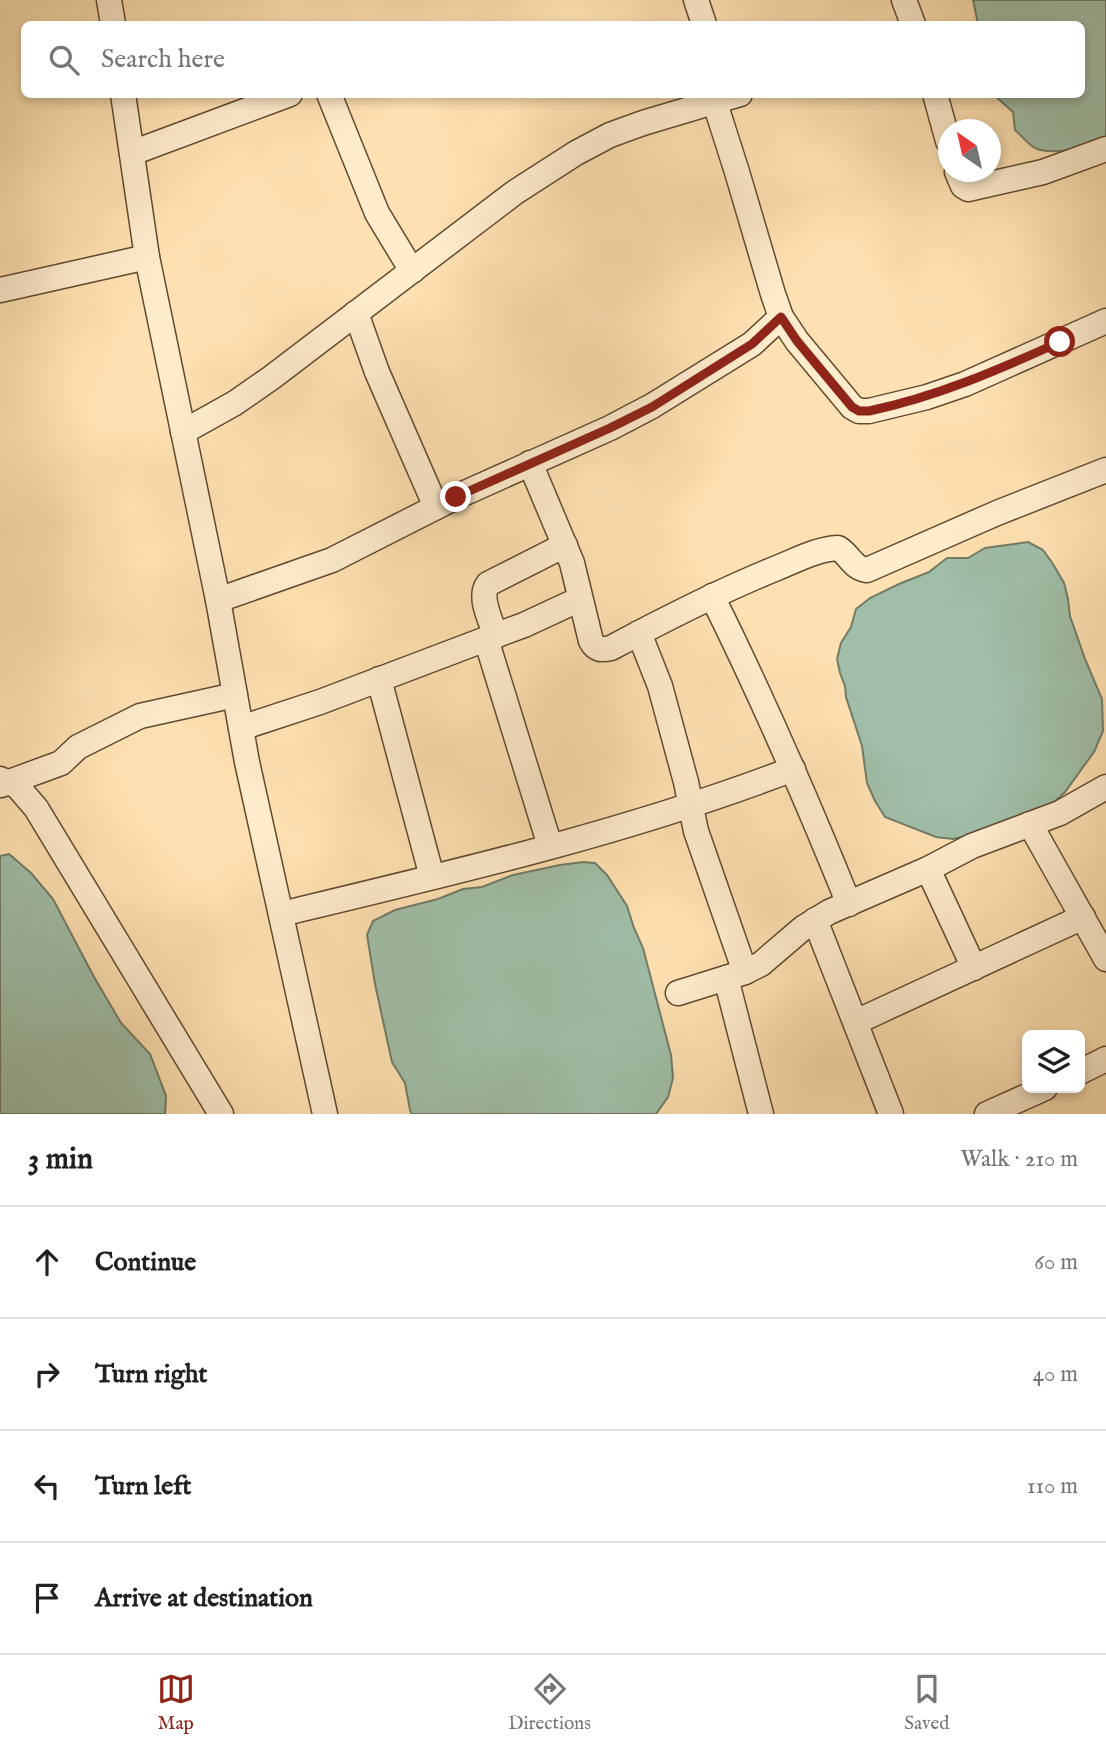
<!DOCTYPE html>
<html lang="en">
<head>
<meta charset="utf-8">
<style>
  :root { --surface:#fff; --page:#f2f2f2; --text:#202124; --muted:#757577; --line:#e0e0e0; --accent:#8f2418 }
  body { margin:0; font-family:"IM FELL English",serif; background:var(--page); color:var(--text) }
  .controls { position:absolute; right:21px; bottom:21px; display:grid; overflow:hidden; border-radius:10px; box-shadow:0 4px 10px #0003 }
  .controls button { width:63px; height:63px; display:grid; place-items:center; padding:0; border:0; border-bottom:2px solid var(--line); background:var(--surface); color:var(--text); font:35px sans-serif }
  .compass { position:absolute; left:938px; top:119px; width:63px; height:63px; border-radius:50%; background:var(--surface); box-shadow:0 4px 10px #0003; rotate:326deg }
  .stop { position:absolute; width:21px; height:21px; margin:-16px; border:5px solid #8f2418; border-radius:50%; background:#fff }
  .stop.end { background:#8f2418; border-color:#fff; box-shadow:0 2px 7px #0008 }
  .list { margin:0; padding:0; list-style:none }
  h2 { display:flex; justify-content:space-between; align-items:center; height:91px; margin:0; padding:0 28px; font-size:30px }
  h2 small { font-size:23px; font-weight:400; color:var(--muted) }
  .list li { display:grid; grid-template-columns:46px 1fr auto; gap:21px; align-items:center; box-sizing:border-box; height:112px; padding:0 28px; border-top:2px solid var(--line) }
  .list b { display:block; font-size:26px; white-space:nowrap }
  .list em { font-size:23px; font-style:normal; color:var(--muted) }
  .icon { flex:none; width:38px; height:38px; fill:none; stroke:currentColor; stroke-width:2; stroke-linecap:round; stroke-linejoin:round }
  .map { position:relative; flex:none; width:1106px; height:1114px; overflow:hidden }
  .search { position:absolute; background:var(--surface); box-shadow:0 4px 10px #0003; left:21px; right:21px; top:21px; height:77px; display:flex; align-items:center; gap:18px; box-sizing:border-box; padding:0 24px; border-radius:10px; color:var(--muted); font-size:26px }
  .sheet { height:539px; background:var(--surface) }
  nav { display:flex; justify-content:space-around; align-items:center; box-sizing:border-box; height:98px; border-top:2px solid var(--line); background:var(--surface); font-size:19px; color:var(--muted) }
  nav a { display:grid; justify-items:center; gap:4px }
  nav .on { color:var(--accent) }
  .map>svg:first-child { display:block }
  .water { fill:#a0bea8; stroke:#727c66; stroke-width:2 }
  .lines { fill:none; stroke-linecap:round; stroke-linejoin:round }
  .minor-casing { stroke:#624a2f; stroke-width:27 }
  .minor { stroke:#feeccd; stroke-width:24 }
  .route { stroke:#8f2418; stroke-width:9 }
</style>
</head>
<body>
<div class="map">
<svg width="1106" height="1114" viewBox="0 0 1106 1114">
  <rect width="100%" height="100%" fill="#fee1b2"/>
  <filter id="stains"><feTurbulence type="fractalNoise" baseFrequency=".00286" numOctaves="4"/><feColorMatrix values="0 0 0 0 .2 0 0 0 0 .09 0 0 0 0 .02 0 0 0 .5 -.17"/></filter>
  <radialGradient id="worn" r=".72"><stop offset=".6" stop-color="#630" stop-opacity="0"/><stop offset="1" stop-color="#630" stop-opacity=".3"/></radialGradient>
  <g class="water">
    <path d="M 973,0 L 1106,0 L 1106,140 C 1085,146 1059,156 1037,149 C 1029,146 1022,136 1015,130 L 1013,112 L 994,95 L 1082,94 L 1082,24 L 978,24 Z"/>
    <polygon points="1028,542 1043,550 1053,564 1064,583 1068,599 1070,616 1085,659 1102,699 1103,731 1094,752 1065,792 1053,803 971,835 953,839 936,837 885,817 875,801 867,783 862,746 846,697 845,686 840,673 837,659 841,643 851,627 856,609 870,598 899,584 929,572 947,558 968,558 985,548"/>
    <polygon points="9,854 31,873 53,899 94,977 121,1023 150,1054 166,1096 165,1114 0,1114 0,856"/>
    <polygon points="583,862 595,863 607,875 627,906 634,928 643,948 671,1055 673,1078 668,1097 656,1114 412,1114 410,1110 405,1083 392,1062 375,984 367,935 373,921 395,910 438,899 463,889 482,887 513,875 560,865"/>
  </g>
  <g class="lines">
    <defs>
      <g id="minor">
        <polyline points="109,0 113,24"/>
        <polyline points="696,0 704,24"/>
        <polyline points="904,0 913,24"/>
        <polyline points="123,94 147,257 218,600 247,762 325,1114"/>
        <polyline points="329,94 377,213 412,271"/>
        <polyline points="935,94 948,141"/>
        <polyline points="715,103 737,172 773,294 781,317 797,341 852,407 859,411 869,411 927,397 965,384 1106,321"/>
        <polyline points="132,153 290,94"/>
        <polyline points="957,172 963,186 968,189 1043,172 1106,149"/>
        <polyline points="0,290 147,257"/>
        <polyline points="356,313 377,372 436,507"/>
        <polyline points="183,432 235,403 271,378 514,193 576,153 610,135 643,123 740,94"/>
        <path d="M 530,463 L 572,563 L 591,641 C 596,650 601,650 611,648 C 665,619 720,591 777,568 C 797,560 817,549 838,548 C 850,555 852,568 867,570 L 997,513 L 1106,470"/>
        <path d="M 712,596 C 762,697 807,800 849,904"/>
        <polyline points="218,600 332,560 456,497 610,428 652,406 752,344 781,317"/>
        <polyline points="639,633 660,686 686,782 696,831 745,972"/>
        <path d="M 496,636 C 491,621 478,597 488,584 L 565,545"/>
        <polyline points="486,639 550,846"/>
        <polyline points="379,679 432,877"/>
        <polyline points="241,728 320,702 486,639 524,625 580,599"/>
        <polyline points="0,779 17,786 36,808 221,1114"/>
        <polyline points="1,785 61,763 78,747 140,716 235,695"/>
        <polyline points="1030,824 1106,959"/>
        <polyline points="928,869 974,968"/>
        <path d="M 281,914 C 452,873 629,832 793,769"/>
        <polyline points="815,920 891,1114"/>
        <polyline points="726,978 761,1114"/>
        <polyline points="678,993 745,972 761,964 803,928 829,912 928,869 972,846 1060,813 1106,787"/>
        <polyline points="856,1022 1083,917"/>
        <polyline points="1080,1072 1106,1059"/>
        <polyline points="987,1114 1045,1088"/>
      </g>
    </defs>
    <use href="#minor" class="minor-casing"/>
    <use href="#minor" class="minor"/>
  </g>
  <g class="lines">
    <path class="route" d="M 456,497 L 610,428 L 652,407 L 752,344 L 781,317 L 797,341 L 852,407 L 859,411 L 869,411 C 936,397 998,370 1060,342"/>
  </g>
  <rect width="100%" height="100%" filter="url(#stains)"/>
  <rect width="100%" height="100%" fill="url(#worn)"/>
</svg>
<div class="controls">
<button><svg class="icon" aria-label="layers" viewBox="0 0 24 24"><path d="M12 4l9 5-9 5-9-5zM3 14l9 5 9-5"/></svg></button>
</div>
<svg class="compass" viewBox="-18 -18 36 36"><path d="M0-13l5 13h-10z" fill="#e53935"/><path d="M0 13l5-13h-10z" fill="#757577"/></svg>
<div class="stop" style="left:1060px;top:342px"></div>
<div class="stop end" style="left:456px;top:497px"></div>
<div class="search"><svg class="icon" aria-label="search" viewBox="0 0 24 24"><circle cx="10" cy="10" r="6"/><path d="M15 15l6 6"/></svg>Search here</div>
</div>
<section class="sheet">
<h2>3 min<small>Walk · 210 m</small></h2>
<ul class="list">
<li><svg class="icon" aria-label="ahead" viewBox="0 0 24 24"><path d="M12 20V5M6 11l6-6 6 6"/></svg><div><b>Continue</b></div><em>60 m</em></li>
<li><svg class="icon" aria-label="right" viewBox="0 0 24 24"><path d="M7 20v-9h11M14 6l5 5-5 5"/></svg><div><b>Turn right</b></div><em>40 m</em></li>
<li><svg class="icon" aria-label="left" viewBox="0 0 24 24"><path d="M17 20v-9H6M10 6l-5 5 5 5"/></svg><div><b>Turn left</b></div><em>110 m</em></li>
<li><svg class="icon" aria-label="arrive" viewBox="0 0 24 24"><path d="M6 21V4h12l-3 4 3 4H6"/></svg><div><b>Arrive at destination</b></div></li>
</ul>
</section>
<nav>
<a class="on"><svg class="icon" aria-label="map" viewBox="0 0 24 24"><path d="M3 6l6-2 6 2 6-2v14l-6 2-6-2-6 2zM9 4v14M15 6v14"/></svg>Map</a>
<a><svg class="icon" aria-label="directions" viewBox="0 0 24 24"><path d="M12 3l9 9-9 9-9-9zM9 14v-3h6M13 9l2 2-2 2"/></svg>Directions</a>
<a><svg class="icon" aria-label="saved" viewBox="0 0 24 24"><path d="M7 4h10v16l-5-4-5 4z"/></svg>Saved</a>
</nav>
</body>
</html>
